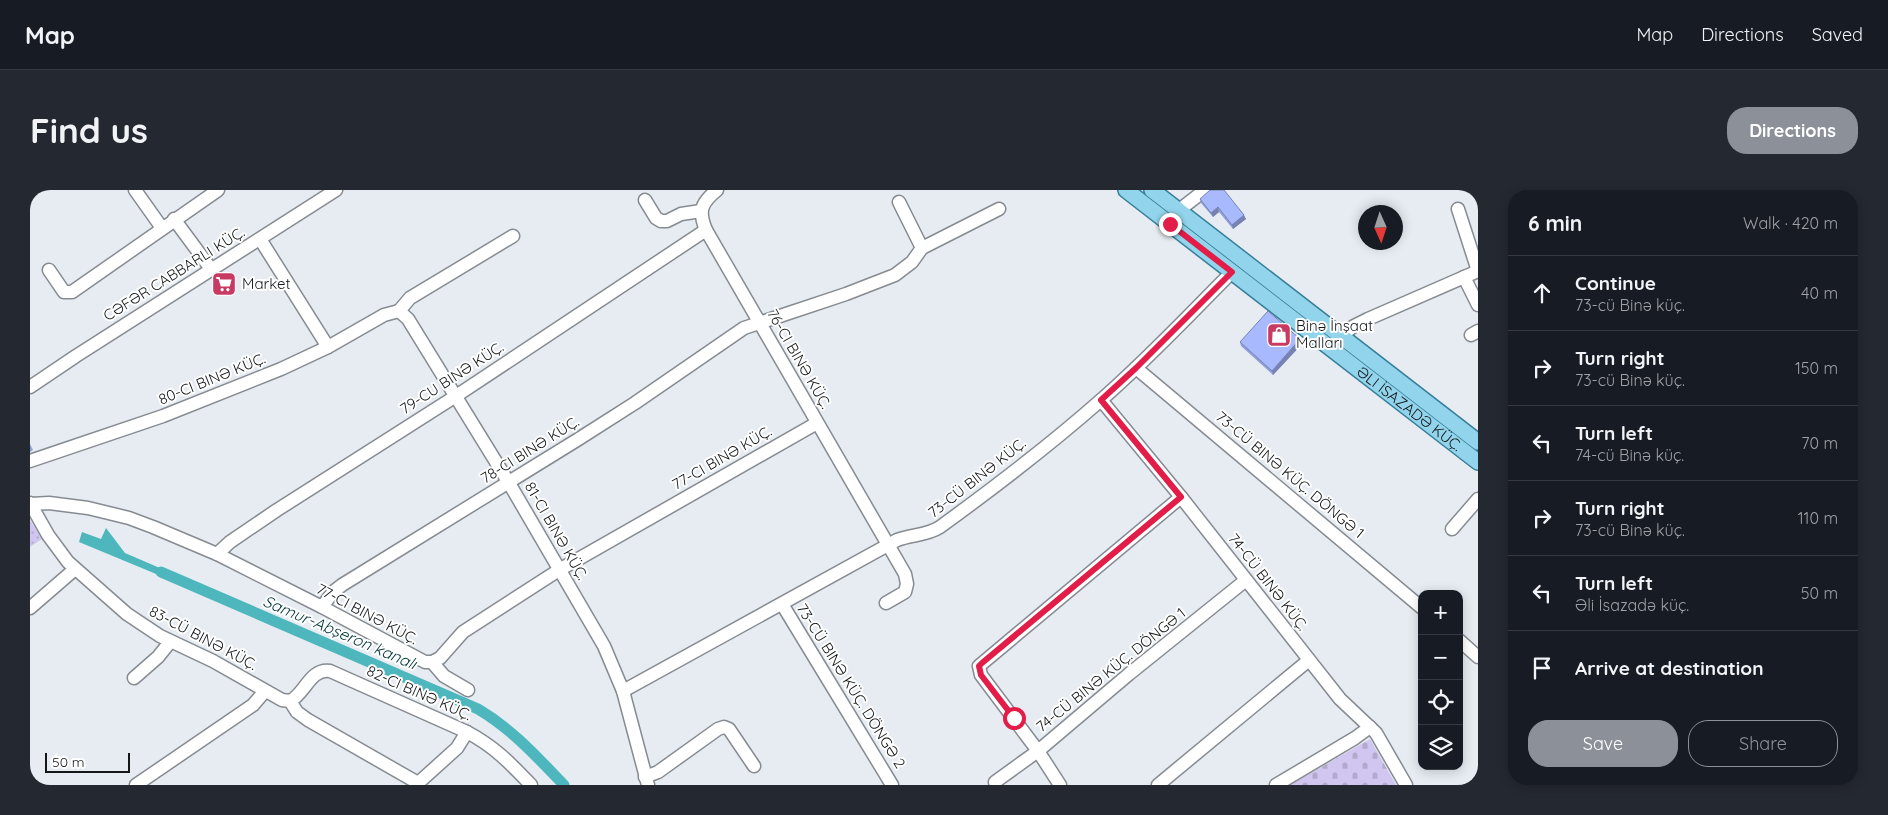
<!DOCTYPE html>
<html lang="en">
<head>
<meta charset="utf-8">
<style>
  :root { --surface:#171b24; --page:#242831; --text:#f1f3f6; --muted:#9ea1a6; --line:#363941; --accent:#8c9099 }
  body { margin:0; font-family:Quicksand,sans-serif; background:var(--page); color:var(--text) }
  .controls { position:absolute; right:15px; bottom:15px; display:grid; overflow:hidden; border-radius:10px; box-shadow:0 2px 12px #0003 }
  .controls button { width:45px; height:45px; display:grid; place-items:center; padding:0; border:0; border-bottom:1px solid var(--line); background:var(--surface); color:var(--text); font:25px sans-serif }
  .compass { position:absolute; left:1328px; top:15px; width:45px; height:45px; border-radius:50%; background:var(--surface); box-shadow:0 2px 12px #0003; rotate:177deg }
  .scale { position:absolute; left:15px; bottom:12px; width:85px; box-sizing:border-box; padding-left:5px; border:2px solid #141618; border-top:0; font-size:14px; line-height:18px; white-space:nowrap; color:#141618; -webkit-text-stroke:4px #fff; paint-order:stroke }
  .stop { position:absolute; width:15px; height:15px; margin:-11px; border:4px solid #e11d48; border-radius:50%; background:#fff }
  .stop.end { background:#e11d48; border-color:#fff; box-shadow:0 1px 5px #0008 }
  .list { margin:0; padding:0; list-style:none }
  h2 { display:flex; justify-content:space-between; align-items:center; height:65px; margin:0; padding:0 20px; font-size:21px }
  h2 small { font-size:16px; font-weight:400; color:var(--muted) }
  .list li { display:grid; grid-template-columns:32px 1fr auto; gap:15px; align-items:center; box-sizing:border-box; height:75px; padding:0 20px; border-top:1px solid var(--line) }
  .list b { display:block; font-size:19px; white-space:nowrap }
  .list p { margin:0; font-size:16px; white-space:nowrap; color:var(--muted) }
  .list em { font-size:16px; font-style:normal; color:var(--muted) }
  .actions { display:flex; gap:10px; padding:15px 20px }
  .actions a { flex:1; padding:11px 0; border:1px solid var(--accent); border-radius:20px; text-align:center; font-size:18px; color:var(--accent) }
  .actions .main { background:var(--accent); color:#fff }
  .icon { flex:none; width:28px; height:28px; fill:none; stroke:currentColor; stroke-width:2; stroke-linecap:round; stroke-linejoin:round }
  .map { position:relative; flex:none; width:1448px; height:595px; overflow:hidden; border-radius:20px }
  header { display:flex; align-items:center; gap:30px; box-sizing:border-box; height:70px; padding:0 25px; background:var(--surface); border-bottom:1px solid var(--line) }
  header strong { font-size:24px }
  nav { display:flex; gap:28px; margin-inline-start:auto; font-size:18px }
  .intro { display:flex; align-items:center; justify-content:space-between; box-sizing:border-box; height:120px; padding:0 30px }
  h1 { margin:0; font-size:35px }
  .button { padding:12px 22px; border-radius:20px; background:var(--accent); color:#fff; font-size:18px; font-weight:700 }
  main { display:flex; gap:30px; padding:0 30px }
  aside { flex:1; background:var(--surface); border-radius:20px; box-shadow:0 2px 12px #0003 }
  .map>svg:first-child { display:block }
  .grass { fill:url(#grass-dots) }
  .cemetery { fill:url(#cemetery-stones) }
  .water { fill:#4db7bd }
  .lines { fill:none; stroke-linecap:round; stroke-linejoin:round }
  .canal { stroke:#4db7bd; stroke-width:11 }
  .minor-casing { stroke:#868b91; stroke-width:15 }
  .major-casing { stroke:#377f99; stroke-width:18 }
  .minor { stroke:#fff; stroke-width:12 }
  .major { stroke:#92d4eb; stroke-width:15 }
  .wall { fill:#90a0da }
  .shaded-wall { fill:#7682b1 }
  .building { fill:#a8bafd; stroke:#7682b1 }
  .route { stroke:#e11d48; stroke-width:6 }
  .labels { text-anchor:middle; stroke-width:4; stroke-linejoin:round; paint-order:stroke }
  .street-label { font-size:15px; fill:#141618; stroke:#fff }
  .poi-label { font-size:15px; fill:#141618; stroke:#fff; text-anchor:start }
  .water-label { font-size:16px; font-style:italic; fill:#04383b; stroke:#fff }
</style>
</head>
<body>
<header>
<strong>Map</strong>
<nav><a>Map</a><a>Directions</a><a>Saved</a></nav>
</header>
<div class="intro"><h1>Find us</h1><a class="button">Directions</a></div>
<main>
<div class="map">
<svg width="1448" height="595" viewBox="0 0 1448 595">
  <defs>
    <pattern id="grass-dots" width="8" height="8" patternUnits="userSpaceOnUse" patternTransform="scale(1.25)"><rect width="8" height="8" fill="#d0c6f0"/><path d="M2 2h.1M6 6h.1" fill="none" stroke="#b2a9cd" stroke-width="1.8" stroke-linecap="round"/></pattern>
    <pattern id="cemetery-stones" width="16" height="16" patternUnits="userSpaceOnUse" patternTransform="scale(1.25)"><rect width="16" height="16" fill="#d0c6f0"/><path d="M2 7V4a2 2 0 0 1 4 0v3zM10 15v-3a2 2 0 0 1 4 0v3z" fill="#b2a9cd"/></pattern>
  </defs>
  <rect width="100%" height="100%" fill="#e6ecf2"/>
  <polygon class="grass" points="0,330 12,349 0,357"/>
  <polygon class="cemetery" points="1340,549 1366,595 1260,595"/>
  <polygon class="water" points="76,338 95,363 146,385 143,391 49,352 52,342 71,349"/>
  <g class="lines">
    <path class="canal" d="M 131,382 L 448,519 C 482,539 507,567 534,595"/>
    <defs>
      <g id="minor">
        <polyline points="105,0 132,38"/>
        <path d="M 687,0 C 671,13 668,21 676,40 L 875,384 L 877,394 L 875,402 L 856,413"/>
        <polyline points="615,10 626,28 631,31 637,31 651,24 671,21"/>
        <polyline points="869,12 892,58"/>
        <polyline points="1428,19 1448,81"/>
        <polyline points="1148,21 1175,0"/>
        <polyline points="144,29 181,79"/>
        <polyline points="230,49 298,157"/>
        <polyline points="19,80 34,102 42,102 188,0"/>
        <polyline points="1434,87 1448,115"/>
        <polyline points="369,121 378,129 479,293 574,456 593,501 618,595"/>
        <polyline points="369,121 380,108 483,46"/>
        <polyline points="1441,145 1448,141"/>
        <polyline points="1311,146 1324,136 1338,129 1448,81"/>
        <polyline points="1106,178 1392,418"/>
        <polyline points="0,197 46,166 306,0"/>
        <polyline points="1071,210 1151,307 1310,509 1346,543 1376,595"/>
        <polyline points="0,271 133,226 251,179 298,157 354,125 369,121"/>
        <polyline points="0,313 18,345 38,372 97,424 130,446 183,471 252,510 260,511"/>
        <polyline points="1,314 19,313 58,318 99,328 123,337 187,364 292,417 395,472 402,472 410,468 433,442 529,380 787,233"/>
        <polyline points="1422,339 1448,309"/>
        <polyline points="187,364 200,352 247,320 426,206 676,40"/>
        <polyline points="752,414 862,595"/>
        <polyline points="292,417 303,402 312,395 547,250 605,213 714,138 816,104 865,85 882,72 892,58 969,19"/>
        <polyline points="0,418 45,379"/>
        <polyline points="1429,450 1448,467"/>
        <polyline points="402,472 414,486 438,500"/>
        <polyline points="104,488 128,467 140,452"/>
        <path d="M 593,501 L 867,350 C 882,344 896,346 910,337 C 965,297 1020,255 1071,210 C 1117,170 1159,125 1202,82"/>
        <path d="M 260,511 C 275,504 280,478 300,481 L 437,542 C 465,557 480,573 501,595"/>
        <polyline points="260,511 267,522 278,530 388,593"/>
        <polyline points="615,587 628,582 688,539 694,537 699,539 724,576"/>
        <polyline points="965,592 1008,561 1099,484 1216,390"/>
        <polyline points="106,595 223,515 235,501"/>
        <polyline points="386,595 427,558 437,542"/>
        <polyline points="1030,595 1008,561 951,485 949,476 1151,307"/>
        <polyline points="1128,595 1279,470"/>
        <polyline points="1246,595 1325,548 1340,537"/>
      </g>
      <g id="major">
        <path id="s1" d="M 1096,0 L 1448,272"/>
        <polyline points="1122,0 1448,252"/>
      </g>
    </defs>
    <use href="#minor" class="minor-casing"/>
    <use href="#major" class="major-casing"/>
    <use href="#minor" class="minor"/>
    <use href="#major" class="major"/>
  </g>
  <g class="wall">
    <polygon points="1170,9 1216,29 1203,39 1189,22 1183,27 1171,13"/>
    <polygon points="1210,152 1272,154 1243,185 1211,156"/>
    <polygon points="0,254 3,260 0,262"/>
  </g>
  <g class="shaded-wall">
    <polygon points="1188,17 1189,22 1183,27 1181,23"/>
    <polygon points="1214,25 1216,29 1203,39 1202,35"/>
    <polygon points="1270,149 1272,154 1243,185 1242,181"/>
  </g>
  <g class="building">
    <polygon points="1180,0 1194,0 1214,25 1202,35 1188,17 1181,23 1170,9"/>
    <polygon points="1238,121 1270,149 1242,181 1210,152"/>
  </g>
  <g class="lines">
    <polyline class="route" points="984,528 951,485 949,476 952,473 1151,307 1071,210 1106,178 1202,82 1140,34"/>
  </g>
  <defs>
    <symbol id="supermarket-square" viewBox="-11 -11 22 22"><rect x="-9" y="-9" width="18" height="18" rx="4" fill="#c93a63" stroke="#fff"/><path d="M-6-5.5h2.5l.6 2H6L4.5 2H-2.5L-4.4-4H-6ZM-1.5 3.2a1.3 1.3 0 1 0 .1 0ZM3 3.2a1.3 1.3 0 1 0 .1 0Z" fill="#fff"/></symbol>
    <symbol id="shop-square" viewBox="-11 -11 22 22"><rect x="-9" y="-9" width="18" height="18" rx="4" fill="#c93a63" stroke="#fff"/><path d="M-5-2.5h2.3a2.7 3.5 0 0 1 5.4 0H5L5.5 6h-11ZM-1.5-2.5h3a1.5 2.3 0 0 0-3 0Z" fill="#fff"/></symbol>
  </defs>
  <g fill-rule="evenodd">
    <use href="#supermarket-square" x="180" y="80" width="28" height="28"/>
    <use href="#shop-square" x="1235" y="131" width="28" height="28"/>
  </g>
  <g class="labels">
    <g class="street-label">
      <text transform="translate(144 84) rotate(-32)" y="5">CƏFƏR CABBARLI KÜÇ.</text>
      <text transform="translate(769 169) rotate(60)" y="5">76-CI BINƏ KÜÇ.</text>
      <text transform="translate(422 188) rotate(-33)" y="5">79-CU BINƏ KÜÇ.</text>
      <text transform="translate(182 189) rotate(-22)" y="5">80-CI BINƏ KÜÇ.</text>
      <text dy="5" stroke="none"><textPath href="#s1" startOffset="358">ƏLI İSAZADƏ KÜÇ.</textPath></text>
      <text transform="translate(500 260) rotate(-32)" y="5">78-CI BINƏ KÜÇ.</text>
      <text transform="translate(692 268) rotate(-30)" y="5">77-CI BINƏ KÜÇ.</text>
      <text transform="translate(1260 285) rotate(40)" y="5">73-CÜ BINƏ KÜÇ. DÖNGƏ 1</text>
      <text transform="translate(947 288) rotate(-38)" y="5">73-CÜ BINƏ KÜÇ.</text>
      <text transform="translate(526 341) rotate(60)" y="5">81-CI BINƏ KÜÇ.</text>
      <text transform="translate(1238 392) rotate(52)" y="5">74-CÜ BINƏ KÜÇ.</text>
      <text transform="translate(337 424) rotate(28)" y="5">77-CI BINƏ KÜÇ.</text>
      <text transform="translate(173 448) rotate(28)" y="5">83-CÜ BINƏ KÜÇ.</text>
      <text transform="translate(1081 480) rotate(-39)" y="5">74-CÜ BINƏ KÜÇ. DÖNGƏ 1</text>
      <text transform="translate(821 496) rotate(58)" y="5">73-CÜ BINƏ KÜÇ. DÖNGƏ 2</text>
      <text transform="translate(389 503) rotate(24)" y="5">82-CI BINƏ KÜÇ.</text>
    </g>
    <g class="poi-label">
      <text x="212" y="99">Market</text>
      <text x="1266" y="141">Binə İnşaat<tspan x="1266" dy="17">Malları</tspan></text>
    </g>
    <g class="water-label">
      <text transform="translate(310 442) rotate(23)" y="6">Samur-Abşeron kanalı</text>
    </g>
  </g>
</svg>
<div class="controls">
<button>+</button>
<button>−</button>
<button><svg class="icon" aria-label="locate" viewBox="0 0 24 24"><circle cx="12" cy="12" r="6"/><path d="M12 2v4M12 18v4M2 12h4M18 12h4"/></svg></button>
<button><svg class="icon" aria-label="layers" viewBox="0 0 24 24"><path d="M12 4l9 5-9 5-9-5zM3 14l9 5 9-5"/></svg></button>
</div>
<svg class="compass" viewBox="-18 -18 36 36"><path d="M0-13l5 13h-10z" fill="#e53935"/><path d="M0 13l5-13h-10z" fill="#9ea1a6"/></svg>
<div class="scale">50 m</div>
<div class="stop" style="left:984px;top:528px"></div>
<div class="stop end" style="left:1140px;top:34px"></div>
</div>
<aside>
<h2>6 min<small>Walk · 420 m</small></h2>
<ul class="list">
<li><svg class="icon" aria-label="ahead" viewBox="0 0 24 24"><path d="M12 20V5M6 11l6-6 6 6"/></svg><div><b>Continue</b><p>73-cü Binə küç.</p></div><em>40 m</em></li>
<li><svg class="icon" aria-label="right" viewBox="0 0 24 24"><path d="M7 20v-9h11M14 6l5 5-5 5"/></svg><div><b>Turn right</b><p>73-cü Binə küç.</p></div><em>150 m</em></li>
<li><svg class="icon" aria-label="left" viewBox="0 0 24 24"><path d="M17 20v-9H6M10 6l-5 5 5 5"/></svg><div><b>Turn left</b><p>74-cü Binə küç.</p></div><em>70 m</em></li>
<li><svg class="icon" aria-label="right" viewBox="0 0 24 24"><path d="M7 20v-9h11M14 6l5 5-5 5"/></svg><div><b>Turn right</b><p>73-cü Binə küç.</p></div><em>110 m</em></li>
<li><svg class="icon" aria-label="left" viewBox="0 0 24 24"><path d="M17 20v-9H6M10 6l-5 5 5 5"/></svg><div><b>Turn left</b><p>Əli İsazadə küç.</p></div><em>50 m</em></li>
<li><svg class="icon" aria-label="arrive" viewBox="0 0 24 24"><path d="M6 21V4h12l-3 4 3 4H6"/></svg><div><b>Arrive at destination</b></div></li>
</ul>
<div class="actions"><a class="main">Save</a><a>Share</a></div>
</aside>
</main>
</body>
</html>
